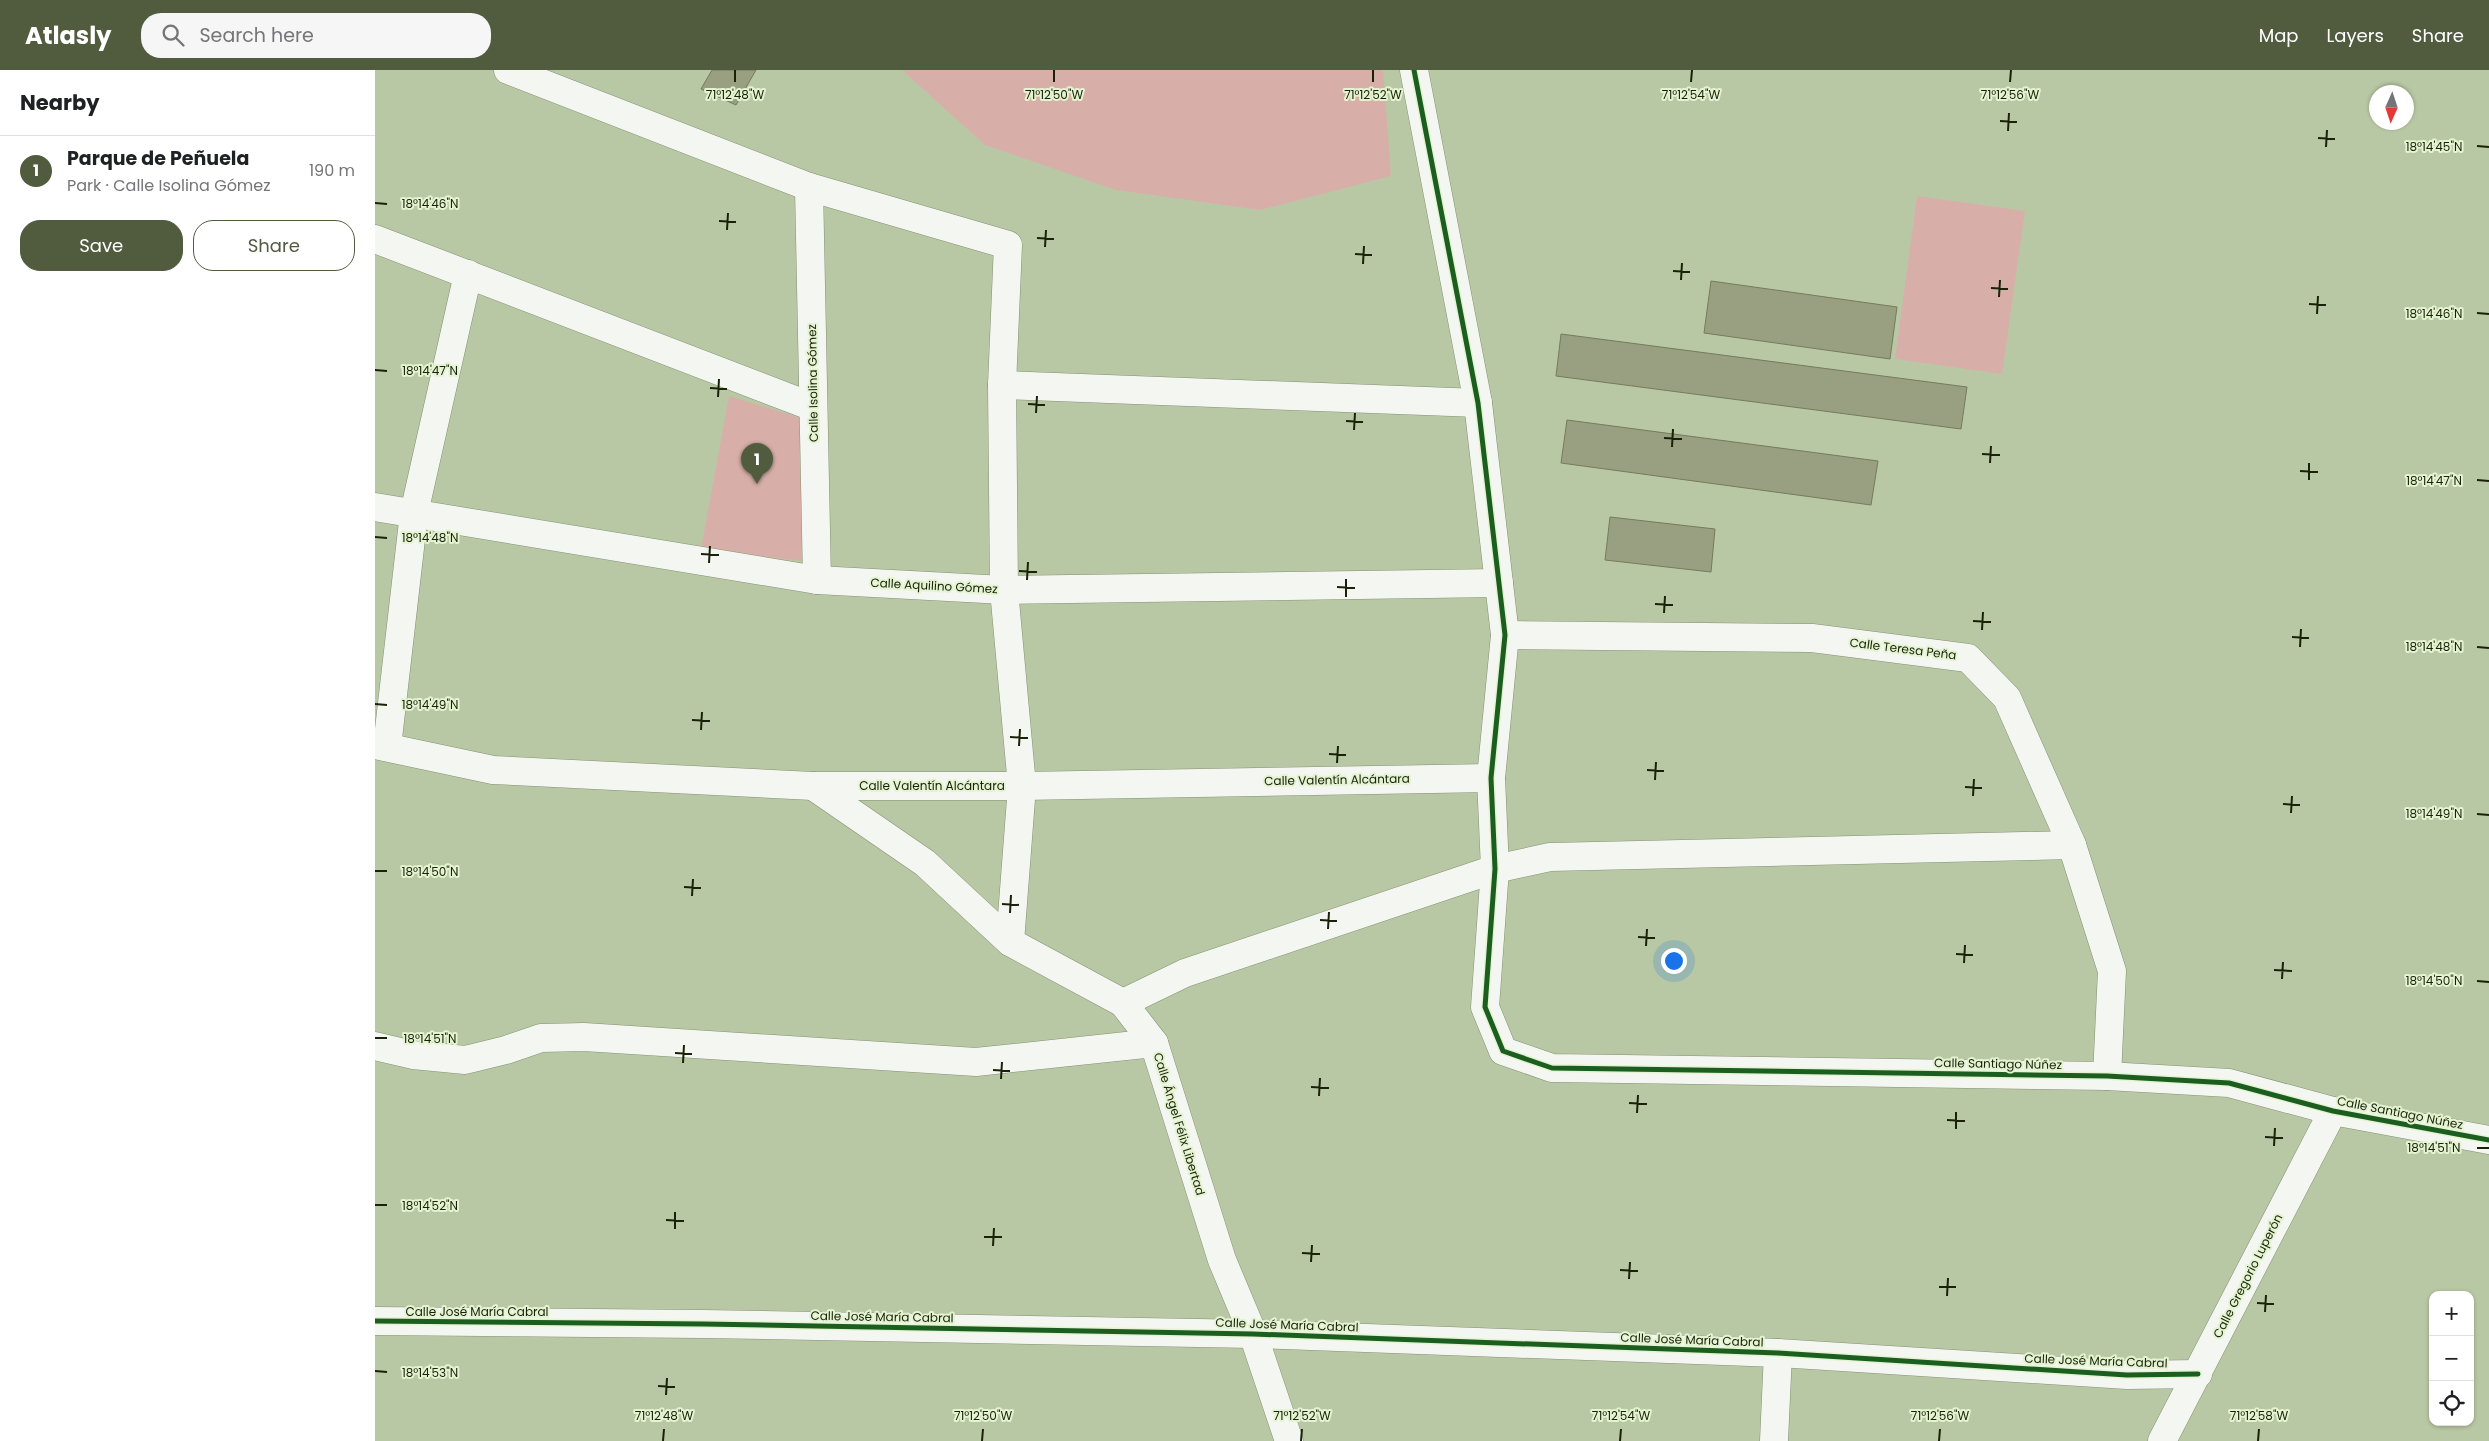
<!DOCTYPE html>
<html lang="en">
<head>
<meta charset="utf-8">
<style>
  :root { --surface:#fff; --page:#f6f6f6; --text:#202124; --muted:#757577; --line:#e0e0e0; --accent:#515c3f }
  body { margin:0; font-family:Poppins,sans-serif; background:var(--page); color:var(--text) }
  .controls { position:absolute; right:15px; bottom:15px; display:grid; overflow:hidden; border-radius:10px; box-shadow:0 1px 4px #0004 }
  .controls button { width:45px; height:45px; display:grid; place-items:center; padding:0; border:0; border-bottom:1px solid var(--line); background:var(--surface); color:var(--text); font:25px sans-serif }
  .compass { position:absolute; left:1994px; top:15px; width:45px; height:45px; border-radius:50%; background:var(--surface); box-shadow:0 1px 4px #0004; rotate:183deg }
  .you { position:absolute; left:1298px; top:890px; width:18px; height:18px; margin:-12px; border:4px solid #fff; border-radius:50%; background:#1a73e8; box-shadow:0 0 0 8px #1a73e833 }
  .badge { display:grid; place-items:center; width:32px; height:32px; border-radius:50%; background:var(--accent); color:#fff; font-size:16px; font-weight:700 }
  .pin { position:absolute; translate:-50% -41px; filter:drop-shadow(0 1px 2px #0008) }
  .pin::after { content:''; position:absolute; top:26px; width:18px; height:15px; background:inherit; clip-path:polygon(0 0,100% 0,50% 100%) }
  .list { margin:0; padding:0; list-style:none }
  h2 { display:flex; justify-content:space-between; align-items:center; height:65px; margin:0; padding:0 20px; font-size:21px }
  h2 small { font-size:16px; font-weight:400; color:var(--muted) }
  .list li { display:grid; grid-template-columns:32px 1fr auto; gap:15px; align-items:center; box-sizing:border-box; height:70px; padding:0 20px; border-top:1px solid var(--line) }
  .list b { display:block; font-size:19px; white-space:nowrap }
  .list p { margin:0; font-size:16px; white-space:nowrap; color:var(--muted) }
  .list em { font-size:16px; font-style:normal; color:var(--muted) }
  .actions { display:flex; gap:10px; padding:15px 20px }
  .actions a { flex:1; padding:11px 0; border:1px solid var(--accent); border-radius:20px; text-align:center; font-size:18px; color:var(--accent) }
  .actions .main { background:var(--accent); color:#fff }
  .icon { flex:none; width:28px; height:28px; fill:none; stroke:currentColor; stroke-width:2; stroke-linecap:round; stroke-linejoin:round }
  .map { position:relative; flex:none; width:2114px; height:1371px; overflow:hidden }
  header { display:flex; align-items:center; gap:30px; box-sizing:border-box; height:70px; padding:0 25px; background:var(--accent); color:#fff }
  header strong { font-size:24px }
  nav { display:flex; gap:28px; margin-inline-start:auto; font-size:18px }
  .search { width:350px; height:45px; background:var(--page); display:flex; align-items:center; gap:12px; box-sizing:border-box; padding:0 18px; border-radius:20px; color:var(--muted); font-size:19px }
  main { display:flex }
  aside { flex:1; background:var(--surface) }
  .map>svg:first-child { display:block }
  .green { fill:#d8afa8 }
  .building { fill:#999f81; stroke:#757b5b }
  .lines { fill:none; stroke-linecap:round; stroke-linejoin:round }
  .street-casing { stroke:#849073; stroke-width:29 }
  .street { stroke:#f4f7f1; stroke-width:28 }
  .cycleway-casing { stroke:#e4f3d1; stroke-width:8 }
  .cycleway { stroke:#1b5e20; stroke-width:5 }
  .ticks { fill:none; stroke:#192208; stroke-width:2 }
  .labels { text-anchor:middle; stroke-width:4; stroke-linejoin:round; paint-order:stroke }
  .street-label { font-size:12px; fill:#192208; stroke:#e4f3d1 }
  .ticks-label { font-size:12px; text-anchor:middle; fill:#192208; stroke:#e4f3d1; stroke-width:4; stroke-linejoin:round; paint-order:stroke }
</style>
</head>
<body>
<header>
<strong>Atlasly</strong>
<div class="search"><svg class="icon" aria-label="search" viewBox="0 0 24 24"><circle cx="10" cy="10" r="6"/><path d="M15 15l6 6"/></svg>Search here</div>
<nav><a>Map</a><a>Layers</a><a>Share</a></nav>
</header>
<main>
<aside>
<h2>Nearby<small></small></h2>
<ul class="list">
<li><span class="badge">1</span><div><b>Parque de Peñuela</b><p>Park · Calle Isolina Gómez</p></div><em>190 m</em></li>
</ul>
<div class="actions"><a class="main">Save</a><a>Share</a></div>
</aside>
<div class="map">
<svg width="2114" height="1371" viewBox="0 0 2114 1371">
  <rect width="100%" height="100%" fill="#b9c8a4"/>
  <g class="green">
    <polygon points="527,0 1008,0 1016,106 885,140 741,120 610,75"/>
    <polygon points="1542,126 1650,141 1627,304 1520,289"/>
    <polygon points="354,326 426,348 427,491 326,479"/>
  </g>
  <g class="building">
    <polygon points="337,0 381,0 361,35 326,19"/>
    <polygon points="1336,211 1522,237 1515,289 1329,263"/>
    <polygon points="1186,264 1592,317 1586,359 1181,306"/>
    <polygon points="1192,350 1503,391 1496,435 1186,393"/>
    <polygon points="1235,447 1340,459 1336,502 1230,490"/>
  </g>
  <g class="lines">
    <defs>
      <g id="street">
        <polyline points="133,0 434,117 633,175 627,315 629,520 647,716 635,872"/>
        <polyline points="1039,0 1103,333 1130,565 1116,708 1120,799 1110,937 1128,981 1177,998 1732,1006 1854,1013 1958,1041 2114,1070"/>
        <polyline points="434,117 442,510"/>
        <polyline points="0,169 438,337"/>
        <polyline points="627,315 1103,333"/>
        <polyline points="0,437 442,510 629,520 1124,513"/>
        <polyline points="1130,565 1437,568 1593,588 1632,628 1697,775 1737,901 1732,1006"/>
        <polyline points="0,675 118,700 438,716 647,716 1116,708"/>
        <polyline points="12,677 39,443 93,204"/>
        <polyline points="438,716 550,793 635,872 748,933 779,973 847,1190 878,1264 914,1371"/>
        <polyline points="748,933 810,903 1120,799 1175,787 1697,775"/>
        <polyline points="0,976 38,985 90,990 131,980 166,968 209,967 601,992 779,973"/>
        <polyline points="0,1251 328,1254 878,1264 1403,1283 1752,1305 1823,1304"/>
        <polyline points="1399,1371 1403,1283"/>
        <polyline points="1787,1371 1958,1041"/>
      </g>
    </defs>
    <use href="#street" class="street-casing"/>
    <use href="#street" class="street"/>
    <defs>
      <g id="cycleway">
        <polyline points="1039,0 1103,333 1130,565 1116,708 1120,799 1110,937 1128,981 1177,998 1732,1006 1854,1013 1958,1041 2114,1070"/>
        <polyline points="0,1251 328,1254 878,1264 1403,1283 1752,1305 1823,1304"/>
      </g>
    </defs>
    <use href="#cycleway" class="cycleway-casing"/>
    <use href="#cycleway" class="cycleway"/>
  </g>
  <path class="ticks" d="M 360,12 L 360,0M 679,12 L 679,0M 998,12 L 998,0M 1316,12 L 1317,0M 1635,12 L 1636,0M 1625,51 L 1642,52M 1633,61 L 1634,43M 1943,68 L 1960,69M 2102,76 L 2114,77M 1951,77 L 1952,60M 0,133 L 12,134M 344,151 L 361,152M 352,160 L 353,143M 662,168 L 679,169M 670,177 L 671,160M 980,184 L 997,185M 988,194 L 989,176M 1298,201 L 1315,202M 1306,210 L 1307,193M 1616,218 L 1633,219M 1624,227 L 1625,210M 1934,234 L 1951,235M 2102,243 L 2114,244M 1942,244 L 1943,226M 0,300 L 12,301M 335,318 L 352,319M 343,327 L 344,309M 653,334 L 670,335M 661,343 L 662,326M 971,351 L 988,352M 979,360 L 980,343M 1289,368 L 1307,369M 1297,377 L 1298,359M 1607,384 L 1625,385M 1615,393 L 1616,376M 1925,401 L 1943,402M 1934,410 L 1934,393M 2102,410 L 2114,411M 0,467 L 12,468M 326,484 L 344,485M 334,493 L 335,476M 644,501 L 662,502M 652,510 L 653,492M 962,517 L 980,518M 971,527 L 971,509M 1280,534 L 1298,535M 1289,543 L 1290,526M 1598,551 L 1616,552M 1607,560 L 1608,542M 1917,567 L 1934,568M 1925,577 L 1926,559M 2102,577 L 2114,578M 0,634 L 12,635M 317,650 L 335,651M 326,660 L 327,642M 635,667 L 653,668M 644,676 L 645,659M 954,684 L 971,685M 962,693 L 963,676M 1272,700 L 1289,701M 1280,710 L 1281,692M 1590,717 L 1607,718M 1598,726 L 1599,709M 1908,734 L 1925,735M 1916,743 L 1917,726M 2102,744 L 2114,745M 0,801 L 12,801M 309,817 L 326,818M 317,826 L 318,809M 627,834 L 644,835M 635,843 L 636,825M 945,850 L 962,851M 953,859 L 954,842M 1263,867 L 1280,868M 1271,876 L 1272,859M 1581,884 L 1598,885M 1589,893 L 1590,875M 1899,900 L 1917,901M 1907,909 L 1908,892M 2102,911 L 2114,912M 0,968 L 12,968M 300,983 L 317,984M 308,993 L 309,975M 618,1000 L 635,1001M 626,1009 L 627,992M 936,1017 L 954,1018M 944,1026 L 945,1008M 1254,1033 L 1272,1034M 1262,1043 L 1263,1025M 1572,1050 L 1590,1051M 1581,1059 L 1581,1042M 1890,1067 L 1908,1068M 1899,1076 L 1900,1058M 2102,1078 L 2114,1078M 0,1135 L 12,1135M 291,1150 L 309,1151M 300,1159 L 300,1142M 609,1167 L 627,1167M 618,1176 L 619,1158M 927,1183 L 945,1184M 936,1192 L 937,1175M 1245,1200 L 1263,1201M 1254,1209 L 1255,1192M 1564,1217 L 1581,1217M 1572,1226 L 1573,1208M 1882,1233 L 1899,1234M 1890,1242 L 1891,1225M 0,1301 L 12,1302M 283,1316 L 300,1317M 291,1325 L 292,1308M 288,1371 L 289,1359M 607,1371 L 608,1359M 926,1371 L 927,1359M 1245,1371 L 1246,1359M 1564,1371 L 1565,1359M 1883,1371 L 1884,1359"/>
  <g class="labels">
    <g class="street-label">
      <text transform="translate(438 313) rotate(-91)" y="4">Calle Isolina Gómez</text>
      <text transform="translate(559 516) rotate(3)" y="4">Calle Aquilino Gómez</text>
      <text transform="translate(1528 579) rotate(7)" y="4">Calle Teresa Peña</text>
      <text transform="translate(962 710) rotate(-1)" y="4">Calle Valentín Alcántara</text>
      <text x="557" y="720">Calle Valentín Alcántara</text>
      <text transform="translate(1623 994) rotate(1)" y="4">Calle Santiago Núñez</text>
      <text transform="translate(2025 1043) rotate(11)" y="4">Calle Santiago Núñez</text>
      <text transform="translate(804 1054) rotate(73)" y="4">Calle Ángel Félix Libertad</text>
      <text transform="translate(1873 1206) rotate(-63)" y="4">Calle Gregorio Luperón</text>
      <text x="102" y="1246">Calle José María Cabral</text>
      <text transform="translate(507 1247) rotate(1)" y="4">Calle José María Cabral</text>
      <text transform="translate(912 1255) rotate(2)" y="4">Calle José María Cabral</text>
      <text transform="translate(1317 1270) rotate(2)" y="4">Calle José María Cabral</text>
      <text transform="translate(1721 1291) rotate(2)" y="4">Calle José María Cabral</text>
    </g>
  </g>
  <g class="ticks-label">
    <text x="360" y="29">71°12'48"W</text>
    <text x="679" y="29">71°12'50"W</text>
    <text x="998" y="29">71°12'52"W</text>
    <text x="1316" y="29">71°12'54"W</text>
    <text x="1635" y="29">71°12'56"W</text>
    <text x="2059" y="81">18°14'45"N</text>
    <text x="55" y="138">18°14'46"N</text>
    <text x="2059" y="248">18°14'46"N</text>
    <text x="55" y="305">18°14'47"N</text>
    <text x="2059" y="415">18°14'47"N</text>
    <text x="55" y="472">18°14'48"N</text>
    <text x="2059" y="581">18°14'48"N</text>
    <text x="55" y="639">18°14'49"N</text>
    <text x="2059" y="748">18°14'49"N</text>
    <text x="55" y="806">18°14'50"N</text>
    <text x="2059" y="915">18°14'50"N</text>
    <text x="55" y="973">18°14'51"N</text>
    <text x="2059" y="1082">18°14'51"N</text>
    <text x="55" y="1140">18°14'52"N</text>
    <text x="55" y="1307">18°14'53"N</text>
    <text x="289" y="1350">71°12'48"W</text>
    <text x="608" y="1350">71°12'50"W</text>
    <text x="927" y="1350">71°12'52"W</text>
    <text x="1246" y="1350">71°12'54"W</text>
    <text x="1565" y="1350">71°12'56"W</text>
    <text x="1884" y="1350">71°12'58"W</text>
  </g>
</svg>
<div class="controls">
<button>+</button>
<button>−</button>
<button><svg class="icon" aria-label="locate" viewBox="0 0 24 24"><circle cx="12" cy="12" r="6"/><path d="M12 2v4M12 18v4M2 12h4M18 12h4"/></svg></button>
</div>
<svg class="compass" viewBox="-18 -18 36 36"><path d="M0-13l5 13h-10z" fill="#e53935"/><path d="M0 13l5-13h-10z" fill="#757577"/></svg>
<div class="you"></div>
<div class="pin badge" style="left:382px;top:414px">1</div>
</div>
</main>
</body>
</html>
